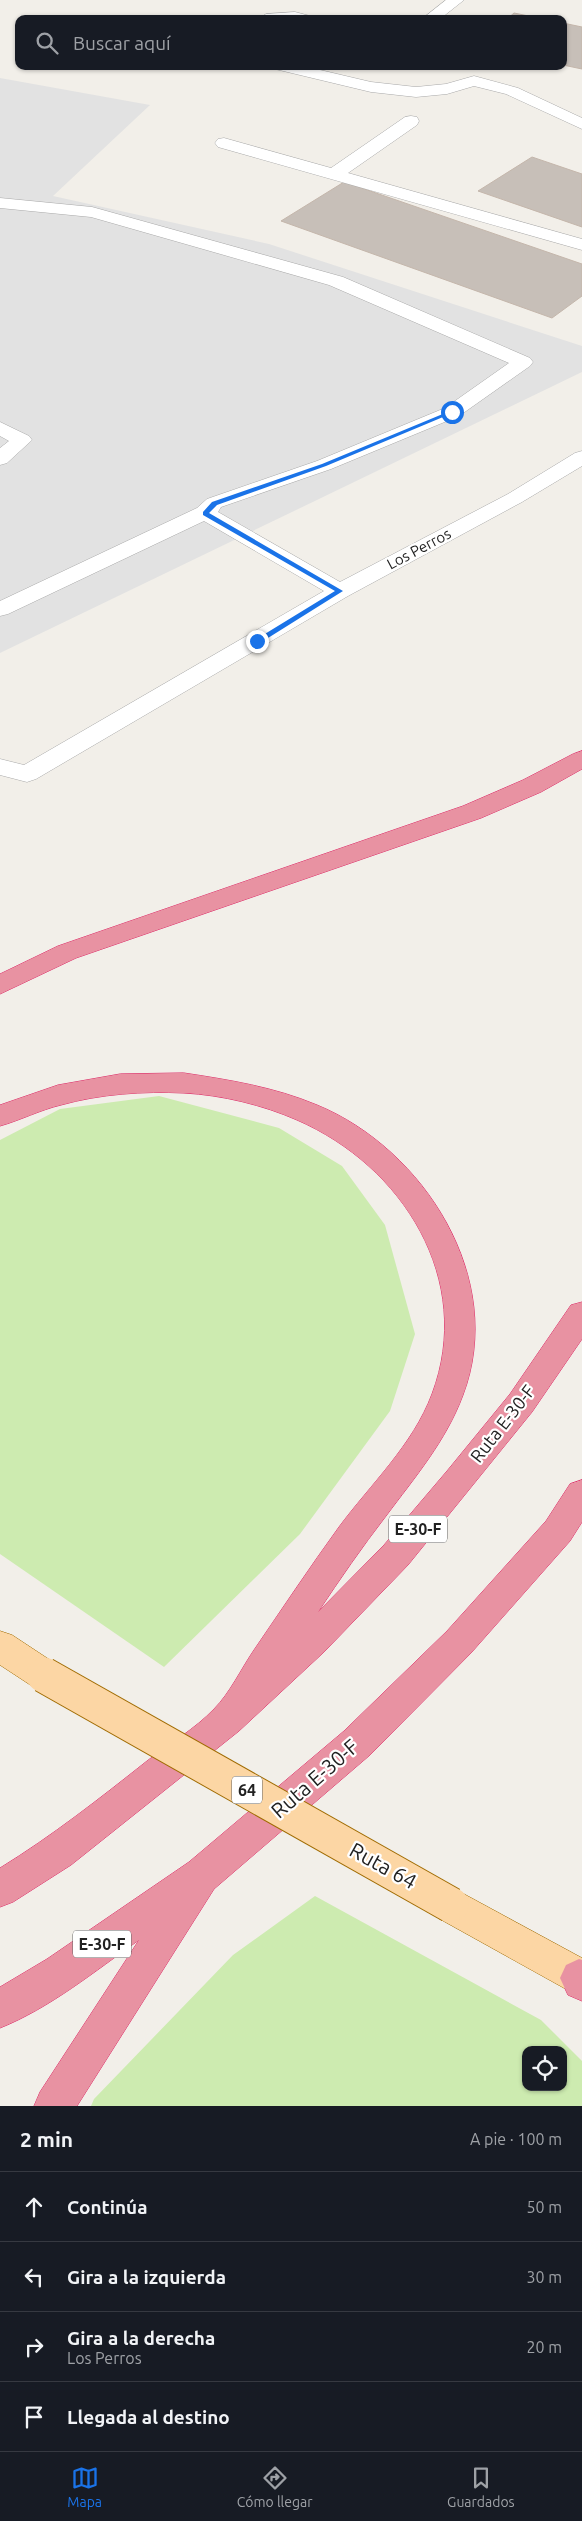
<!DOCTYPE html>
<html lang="es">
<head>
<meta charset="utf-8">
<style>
  :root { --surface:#171b24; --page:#242831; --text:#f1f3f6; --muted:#9ea1a6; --line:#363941; --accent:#1a73e8 }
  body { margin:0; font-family:Ubuntu,sans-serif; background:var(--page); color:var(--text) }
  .controls { position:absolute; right:15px; bottom:15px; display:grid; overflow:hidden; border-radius:10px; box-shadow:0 1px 4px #0004 }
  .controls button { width:45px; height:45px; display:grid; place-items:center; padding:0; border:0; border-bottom:1px solid var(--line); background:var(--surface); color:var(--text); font:25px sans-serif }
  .stop { position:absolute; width:15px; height:15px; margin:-11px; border:4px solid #1a73e8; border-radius:50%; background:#fff }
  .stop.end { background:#1a73e8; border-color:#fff; box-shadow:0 1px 5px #0008 }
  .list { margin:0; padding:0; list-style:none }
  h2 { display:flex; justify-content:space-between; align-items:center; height:65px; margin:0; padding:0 20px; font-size:21px }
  h2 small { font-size:16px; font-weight:400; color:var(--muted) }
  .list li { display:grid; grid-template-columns:32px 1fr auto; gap:15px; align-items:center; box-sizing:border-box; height:70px; padding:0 20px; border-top:1px solid var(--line) }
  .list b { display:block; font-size:19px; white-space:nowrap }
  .list p { margin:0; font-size:16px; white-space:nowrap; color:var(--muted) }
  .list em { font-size:16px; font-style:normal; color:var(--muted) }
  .icon { flex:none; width:28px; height:28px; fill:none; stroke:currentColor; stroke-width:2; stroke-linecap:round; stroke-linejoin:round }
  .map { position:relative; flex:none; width:582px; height:2106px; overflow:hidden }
  .search { position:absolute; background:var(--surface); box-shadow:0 1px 4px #0004; left:15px; right:15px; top:15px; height:55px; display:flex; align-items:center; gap:12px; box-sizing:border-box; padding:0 18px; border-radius:10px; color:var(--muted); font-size:19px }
  .sheet { height:345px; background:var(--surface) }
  nav { display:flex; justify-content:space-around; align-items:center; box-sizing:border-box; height:70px; border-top:1px solid var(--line); background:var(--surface); font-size:14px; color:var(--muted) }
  nav a { display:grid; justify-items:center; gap:2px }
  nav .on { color:var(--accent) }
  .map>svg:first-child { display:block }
  .grass { fill:#cdebb0; fill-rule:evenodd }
  .parking { fill:#e2e2e2 }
  .building { fill:#c7bfb8; stroke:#c4b6ab }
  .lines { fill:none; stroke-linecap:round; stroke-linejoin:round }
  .minor-casing { stroke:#a9a9a9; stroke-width:1 }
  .major-casing { stroke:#a06b00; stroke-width:1 }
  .highway-casing { stroke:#dc2a67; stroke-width:1 }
  .minor { fill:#fff; fill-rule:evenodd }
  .major { fill:#fcd6a4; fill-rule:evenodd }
  .highway { fill:#e892a2; fill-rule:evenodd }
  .major-bridge-casing { stroke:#a06b00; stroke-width:37; stroke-linecap:butt }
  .major-bridge { stroke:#fcd6a4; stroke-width:35 }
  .route { fill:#1a73e8 }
  .labels { text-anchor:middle; stroke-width:4.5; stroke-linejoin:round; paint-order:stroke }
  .far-street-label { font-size:15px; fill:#222; stroke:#fff }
  .shield { fill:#fff; stroke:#646464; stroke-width:1 }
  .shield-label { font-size:16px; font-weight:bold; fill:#222 }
  .street-label { font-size:18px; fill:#222; stroke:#fff }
  .near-street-label { font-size:21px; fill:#222; stroke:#fff }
</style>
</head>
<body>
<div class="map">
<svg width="582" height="2106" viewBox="0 0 582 2106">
  <rect width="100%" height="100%" fill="#f2efe9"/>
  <g class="grass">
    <polygon points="159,1096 279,1128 342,1166 385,1225 415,1334 390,1411 300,1534 164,1667 0,1554 0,1140 60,1109"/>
    <path d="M 315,1896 L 541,2020 L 582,2061 L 582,2106 L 91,2106 L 94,2099 L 233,1955 ZM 526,2050 L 563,2050 L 563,2087 L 526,2087 Z"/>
  </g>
  <polygon class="parking" points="0,78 150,105 53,196 269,244 582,346 582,372 0,653"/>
  <g class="building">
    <polygon points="514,13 543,19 507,19"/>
    <polygon points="563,23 582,27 582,69 563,65"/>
    <polygon points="532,157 582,174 582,227 478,191"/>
    <polygon points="344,182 582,264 582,296 552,318 281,221"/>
  </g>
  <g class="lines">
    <defs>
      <g id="minor">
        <polygon points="446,0 464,0 440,19 422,19"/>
        <polygon points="295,12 310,16 312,19 258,19 266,14"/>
        <polygon points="273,66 303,66 371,82 416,87 446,84 474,76 518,88 582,118 582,129 506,94 474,86 447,94 416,97 371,92 275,69"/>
        <polygon points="411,116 417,117 419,121 417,125 348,173 582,239 582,250 218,147 215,143 218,139 224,138 331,168 405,117"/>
        <polygon points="0,198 92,207 343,277 530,358 533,362 530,366 459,416 331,469 221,507 218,512 340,582 508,494 575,453 582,451 582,466 522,502 348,596 36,779 27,782 0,775 0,759 24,765 324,591 204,521 8,614 0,616 0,601 197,508 207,499 317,461 445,408 509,363 329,285 91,217 0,208"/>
        <polygon points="0,422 29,436 32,440 7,463 0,465 0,448 9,441 0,436"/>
      </g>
      <g id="major">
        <polygon points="0,1631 12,1635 56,1664 61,1675 56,1686 44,1691 32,1686 0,1665"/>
        <polygon points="451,1887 582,1958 582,1998 438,1918 432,1905 438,1892"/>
      </g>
      <g id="highway">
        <polygon points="582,751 582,769 541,792 481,818 76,958 0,994 0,974 58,946 463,806 523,780 573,754"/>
        <path d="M 184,1073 C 230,1080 274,1087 317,1105 C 424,1149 507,1279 463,1395 C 446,1441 415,1477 386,1516 C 362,1547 340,1579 318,1612 L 384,1545 L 447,1471 L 510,1394 L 571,1305 L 582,1302 L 582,1339 L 532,1412 L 408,1565 L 324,1652 L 239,1731 L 71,1865 L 13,1902 L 0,1907 L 0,1868 C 52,1836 99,1799 147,1761 C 169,1744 195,1729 214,1709 C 230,1693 241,1669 254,1650 C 282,1609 310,1567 339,1527 C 370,1485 413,1445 432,1394 C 475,1280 403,1166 297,1120 C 263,1105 222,1095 184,1093 C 144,1091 100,1094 61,1105 C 40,1110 21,1120 0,1126 L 0,1105 L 58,1085 L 120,1074 Z"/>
        <path d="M 582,1480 L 582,1522 L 570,1541 L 471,1653 L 370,1755 L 214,1889 L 77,2106 L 34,2106 L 40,2092 L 139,1940 C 95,1971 50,2008 0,2028 L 0,1987 L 47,1959 L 189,1862 L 344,1731 L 447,1631 L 546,1521 L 570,1484 Z"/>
        <polygon points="579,1959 582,1960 582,2001 568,1995 560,1978 566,1965"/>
      </g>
    </defs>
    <use href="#minor" class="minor-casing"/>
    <use href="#major" class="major-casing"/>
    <use href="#highway" class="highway-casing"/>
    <use href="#minor" class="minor"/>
    <use href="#major" class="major"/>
    <use href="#highway" class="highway"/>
    <defs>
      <polyline id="major-bridge" points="44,1675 451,1905"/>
    </defs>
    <use href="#major-bridge" class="major-bridge-casing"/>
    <use href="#major-bridge" class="major-bridge"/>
  </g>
  <polygon class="route" points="450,411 455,412 326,466 217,505 209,513 343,591 260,643 255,643 255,640 335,591 203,515 203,512 212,502 322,464"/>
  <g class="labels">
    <g class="far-street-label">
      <text transform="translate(419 549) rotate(-28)" y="5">Los Perros</text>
    </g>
    <g class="shield">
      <rect x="389" y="1515.5" width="58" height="27" rx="4"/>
      <rect x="232" y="1776.5" width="30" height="27" rx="4"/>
      <rect x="73" y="1930.5" width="58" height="27" rx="4"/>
    </g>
    <g class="shield-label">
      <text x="418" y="1535">E-30-F</text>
      <text x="247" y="1796">64</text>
      <text x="102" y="1950">E-30-F</text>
    </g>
    <g class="street-label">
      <text transform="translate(503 1424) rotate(-52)" y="6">Ruta E-30-F</text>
    </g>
    <g class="near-street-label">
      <text transform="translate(315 1779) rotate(-41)" y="7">Ruta E-30-F</text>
      <text transform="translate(383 1866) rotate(29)" y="7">Ruta 64</text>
    </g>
  </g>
</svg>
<div class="controls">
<button><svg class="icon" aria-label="locate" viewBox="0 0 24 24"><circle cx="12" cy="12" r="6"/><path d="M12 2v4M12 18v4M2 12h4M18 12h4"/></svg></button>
</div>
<div class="stop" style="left:452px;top:412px"></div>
<div class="stop end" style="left:257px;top:641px"></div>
<div class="search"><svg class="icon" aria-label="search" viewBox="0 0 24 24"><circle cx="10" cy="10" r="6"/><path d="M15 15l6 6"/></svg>Buscar aquí</div>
</div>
<section class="sheet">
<h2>2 min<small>A pie · 100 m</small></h2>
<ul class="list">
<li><svg class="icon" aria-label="ahead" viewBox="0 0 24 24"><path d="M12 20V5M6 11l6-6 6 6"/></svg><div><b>Continúa</b></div><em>50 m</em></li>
<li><svg class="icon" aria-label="left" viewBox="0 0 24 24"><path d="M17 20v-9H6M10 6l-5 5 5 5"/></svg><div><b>Gira a la izquierda</b></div><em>30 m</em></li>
<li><svg class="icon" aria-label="right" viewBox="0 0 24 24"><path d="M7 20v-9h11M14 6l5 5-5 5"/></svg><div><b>Gira a la derecha</b><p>Los Perros</p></div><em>20 m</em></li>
<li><svg class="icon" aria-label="arrive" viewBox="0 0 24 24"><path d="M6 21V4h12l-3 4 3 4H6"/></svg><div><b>Llegada al destino</b></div></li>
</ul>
</section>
<nav>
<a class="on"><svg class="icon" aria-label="map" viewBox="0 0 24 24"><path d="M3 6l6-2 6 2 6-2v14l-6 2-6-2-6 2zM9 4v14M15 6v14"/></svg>Mapa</a>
<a><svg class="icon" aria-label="directions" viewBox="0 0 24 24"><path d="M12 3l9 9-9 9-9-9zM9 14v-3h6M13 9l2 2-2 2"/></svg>Cómo llegar</a>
<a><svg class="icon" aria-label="saved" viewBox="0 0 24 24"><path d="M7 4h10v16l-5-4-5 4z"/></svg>Guardados</a>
</nav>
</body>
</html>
